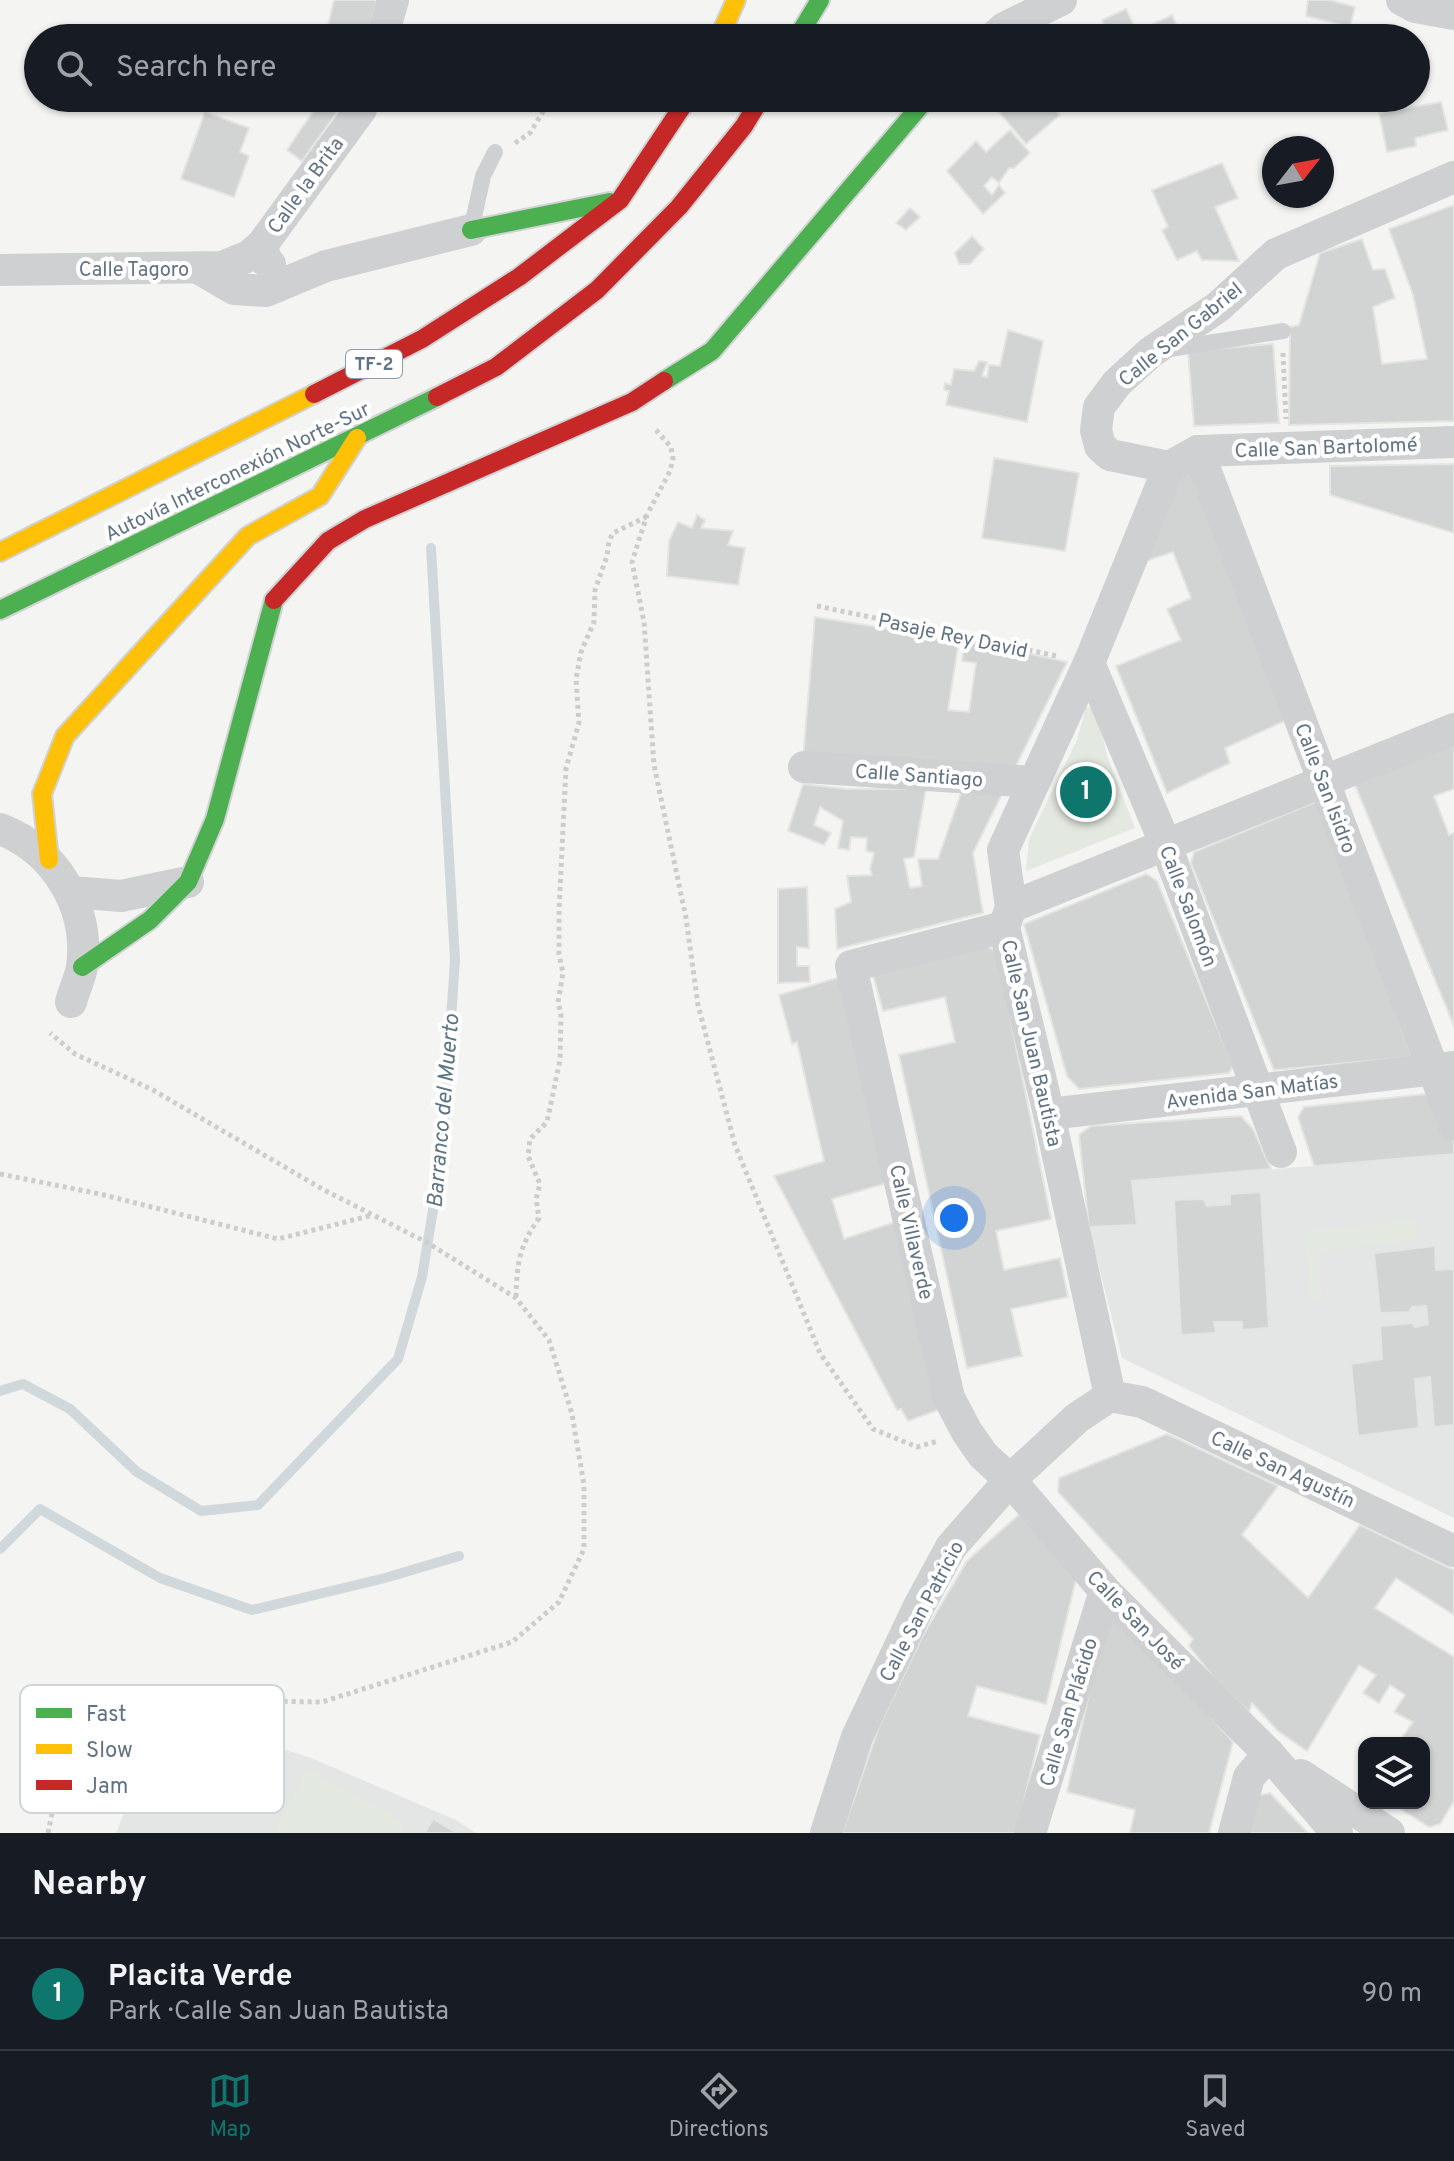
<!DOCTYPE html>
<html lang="en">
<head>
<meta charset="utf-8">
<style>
  :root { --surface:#171b24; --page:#20242c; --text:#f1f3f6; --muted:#9ea1a6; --line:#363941; --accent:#0f766e }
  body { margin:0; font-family:Overpass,sans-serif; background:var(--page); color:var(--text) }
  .controls { position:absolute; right:24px; bottom:24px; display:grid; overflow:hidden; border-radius:16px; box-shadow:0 2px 6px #0004 }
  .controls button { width:72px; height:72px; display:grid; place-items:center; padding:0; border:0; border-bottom:2px solid var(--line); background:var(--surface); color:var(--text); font:40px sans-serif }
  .compass { position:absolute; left:1262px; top:136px; width:72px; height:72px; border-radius:50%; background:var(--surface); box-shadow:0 2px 6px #0004; rotate:59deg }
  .you { position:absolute; left:954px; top:1218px; width:28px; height:28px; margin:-20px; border:6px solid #fff; border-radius:50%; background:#1a73e8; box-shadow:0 0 0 12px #1a73e833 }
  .badge { display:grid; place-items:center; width:52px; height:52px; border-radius:50%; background:var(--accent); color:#fff; font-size:26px; font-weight:700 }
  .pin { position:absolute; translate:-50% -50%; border:4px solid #fff; box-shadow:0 2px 8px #0006 }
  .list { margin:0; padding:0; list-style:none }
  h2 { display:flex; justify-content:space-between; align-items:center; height:104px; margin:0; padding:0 32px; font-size:34px }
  h2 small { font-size:26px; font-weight:400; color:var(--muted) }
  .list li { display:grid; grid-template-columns:52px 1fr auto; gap:24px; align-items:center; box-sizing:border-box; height:112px; padding:0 32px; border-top:2px solid var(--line) }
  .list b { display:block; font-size:30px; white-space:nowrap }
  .list p { margin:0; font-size:26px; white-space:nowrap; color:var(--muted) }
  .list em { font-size:26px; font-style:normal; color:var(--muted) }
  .icon { flex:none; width:44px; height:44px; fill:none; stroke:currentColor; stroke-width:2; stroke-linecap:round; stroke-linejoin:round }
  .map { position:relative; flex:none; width:1454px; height:1833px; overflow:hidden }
  .search { position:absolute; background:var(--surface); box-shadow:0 2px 6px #0004; left:24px; right:24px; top:24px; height:88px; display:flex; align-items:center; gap:20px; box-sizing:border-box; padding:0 28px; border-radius:44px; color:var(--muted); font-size:30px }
  .sheet { height:216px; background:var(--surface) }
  nav { display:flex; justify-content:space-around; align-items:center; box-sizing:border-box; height:112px; border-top:2px solid var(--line); background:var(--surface); font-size:22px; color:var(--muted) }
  nav a { display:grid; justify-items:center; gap:4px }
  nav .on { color:var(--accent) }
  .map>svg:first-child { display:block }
  .built { fill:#e4e6e5 }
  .green { fill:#e3e8e0 }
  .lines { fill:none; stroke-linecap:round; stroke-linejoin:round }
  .stream { stroke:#d1d8dc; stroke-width:10 }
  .building { fill:#d2d3d3; stroke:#e4e4e2; stroke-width:2 }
  .fast-casing { stroke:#d0d2d3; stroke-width:22 }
  .slow-casing { stroke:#d0d2d3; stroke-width:22 }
  .jam-casing { stroke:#d0d2d3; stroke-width:22 }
  .path { stroke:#cdcdcd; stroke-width:5; stroke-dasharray:4 4; stroke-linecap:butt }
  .lane { stroke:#cfd0d1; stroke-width:16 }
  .street { stroke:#cfd0d1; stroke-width:32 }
  .fast { stroke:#4caf50; stroke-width:18 }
  .slow { stroke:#ffc107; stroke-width:18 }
  .jam { stroke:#c62828; stroke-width:18 }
  .labels { text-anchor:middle; stroke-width:8; stroke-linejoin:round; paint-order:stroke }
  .shield { fill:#fff; stroke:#919caa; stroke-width:2 }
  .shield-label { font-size:18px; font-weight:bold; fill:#627285 }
  .street-label { font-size:20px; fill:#627285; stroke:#fff }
  .water-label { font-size:22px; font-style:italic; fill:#5d7583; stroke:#fff }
  .key { fill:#fff; stroke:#d0d5da; stroke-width:2 }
  .key-label { font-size:22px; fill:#627285 }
</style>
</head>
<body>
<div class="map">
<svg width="1454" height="1833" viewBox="0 0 1454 1833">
  <rect width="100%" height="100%" fill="#f4f5f2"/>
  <g class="built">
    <polygon points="1454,1154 1454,1518 1122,1358 1089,1227 1137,1225 1132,1181"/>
    <polygon points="165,1710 311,1758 456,1820 476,1833 116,1833"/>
  </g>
  <g class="green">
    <polygon points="1086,707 1097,709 1107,756 1135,828 1026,871 1029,839 1077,740"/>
    <polygon points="1414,1220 1418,1240 1318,1251 1322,1297 1311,1299 1304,1231"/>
    <polygon points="308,1769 407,1824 401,1833 273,1833"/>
  </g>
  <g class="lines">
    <g class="stream">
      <polyline points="0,1391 23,1384 70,1409 137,1472 201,1511 258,1505 398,1359 422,1277 442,1155 455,960 431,548"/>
      <polyline points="0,1549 40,1509 160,1578 252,1610 385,1578 459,1556"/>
    </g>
  </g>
  <g class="building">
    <polygon points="334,0 377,0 366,38 325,38"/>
    <polygon points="1308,0 1330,0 1355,7 1350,27 1306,16"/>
    <polygon points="1126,9 1137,32 1172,15 1183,38 1110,38 1102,20"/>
    <polygon points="322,98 347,98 302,161 287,150"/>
    <polygon points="987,98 1014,98 1016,100 1018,98 1045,98 1060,115 1026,144"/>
    <polygon points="1118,98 1139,98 1142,103 1125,111"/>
    <polygon points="1441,102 1448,130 1415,138 1416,146 1387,152 1379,113"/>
    <polygon points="205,112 249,128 240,152 249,156 234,197 181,179"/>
    <polygon points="1010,130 1030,153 1014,168 1009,168 999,183 992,177 984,186 992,195 999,185 1005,193 983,214 947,171 976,141 986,152"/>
    <polygon points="1222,163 1238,198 1215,207 1239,261 1202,260 1197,251 1177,260 1162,230 1168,227 1152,190"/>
    <polygon points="1454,205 1454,421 1289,425 1290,327 1299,325 1320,253 1362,239 1373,270 1385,269 1395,298 1373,307 1382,364 1427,359 1413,295 1389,229"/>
    <polygon points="910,208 920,217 906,230 896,223"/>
    <polygon points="972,236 984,249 970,264 959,264 955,253"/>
    <polygon points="1008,330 1043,341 1027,422 946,405 949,391 944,390 945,383 951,385 954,369 974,371 979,361 987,362 982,376 987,377 989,365 1000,366"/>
    <polygon points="1273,344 1279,423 1194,426 1188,351"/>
    <polygon points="994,458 1079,473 1065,551 982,538"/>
    <polygon points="1454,464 1454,533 1330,495 1330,466"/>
    <polygon points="1189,469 1287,720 1225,748 1230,763 1167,793 1116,666 1181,640 1167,609 1191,598 1173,552 1143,562 1177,470"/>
    <polygon points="697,515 705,520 701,528 733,531 728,545 745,548 738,585 667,576 669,541 678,522 692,528"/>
    <polygon points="815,617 959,640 948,710 969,712 976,663 962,661 965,639 1067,662 1015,768 803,759"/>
    <polygon points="1454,743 1454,789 1434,796 1449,835 1454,833 1454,1026 1355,785"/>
    <polygon points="803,784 847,789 926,789 914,857 904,859 910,888 922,886 918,859 938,859 962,790 1003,792 973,853 983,913 837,949 835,909 851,902 847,876 872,875 870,869 874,853 866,851 867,838 851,837 849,850 838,848 843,821 820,807 814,825 831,833 824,845 788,831"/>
    <polygon points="1318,801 1412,1057 1274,1070 1191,863 1194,852"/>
    <polygon points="1146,874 1157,881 1233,1066 1229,1073 1079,1089 1067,1076 1024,924"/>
    <polygon points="807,887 809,948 797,947 797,966 809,966 810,982 778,983 778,889"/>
    <polygon points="986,945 997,953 1051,1219 996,1231 1004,1270 1060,1258 1068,1297 1011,1309 1022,1356 967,1368 899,1055 955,1042 945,997 883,1011 873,975"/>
    <polygon points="847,975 887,1183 832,1199 844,1239 898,1221 938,1410 908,1421 901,1409 897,1410 774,1176 824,1161 797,1042 792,1044 779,995"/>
    <polygon points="1426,1094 1454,1137 1454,1154 1314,1166 1298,1117 1304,1107"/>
    <polygon points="1241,1116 1253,1129 1271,1169 1132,1181 1137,1225 1089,1227 1079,1135 1091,1126"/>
    <polygon points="1261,1192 1269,1328 1242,1330 1242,1322 1214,1322 1216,1333 1181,1335 1174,1200 1204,1199 1207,1206 1230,1204 1230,1194"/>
    <polygon points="1435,1246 1436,1270 1454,1269 1454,1425 1434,1427 1430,1377 1415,1379 1419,1428 1358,1436 1351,1364 1382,1359 1380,1326 1413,1323 1415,1327 1428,1324 1426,1306 1412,1307 1409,1312 1380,1313 1374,1253"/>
    <polygon points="1167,1434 1278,1486 1242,1535 1308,1598 1360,1525 1454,1570 1454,1615 1396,1578 1375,1608 1454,1657 1454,1801 1440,1824 1429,1827 1391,1803 1424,1803 1424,1743 1398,1743 1413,1722 1394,1712 1405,1695 1390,1685 1379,1703 1363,1693 1376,1675 1359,1665 1307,1751 1278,1731 1252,1703 1249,1712 1218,1683 1189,1646 1193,1639 1058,1492 1059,1478"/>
    <polygon points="1025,1509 1077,1575 1046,1704 977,1686 968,1716 1040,1735 1016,1833 842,1833 879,1727 923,1635 967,1561"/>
    <polygon points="1119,1615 1233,1742 1209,1833 1130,1833 1135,1810 1067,1792 1106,1618"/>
    <polygon points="1270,1793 1308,1833 1245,1833 1255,1796"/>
    <polygon points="433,1819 457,1833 425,1833"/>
  </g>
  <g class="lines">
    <defs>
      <g id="fast">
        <polyline points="797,38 820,0"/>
        <polyline points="471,230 610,202"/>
        <polyline points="664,381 712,351 927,98"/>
        <polyline points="0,610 437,397"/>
        <polyline points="82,967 150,920 188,882 215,819 274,600"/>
      </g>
      <g id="slow">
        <polyline points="719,38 736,0"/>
        <polyline points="0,552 314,394"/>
        <polyline points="49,860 42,794 65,736 248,536 320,496 357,438"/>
      </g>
      <g id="jam">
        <polyline points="314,394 422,339 519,277 620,200 688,98"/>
        <polyline points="437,397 496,367 597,290 679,207 744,126 761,98"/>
        <polyline points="274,600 328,541 365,519 632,402 664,381"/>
      </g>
    </defs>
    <use href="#fast" class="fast-casing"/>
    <use href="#slow" class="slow-casing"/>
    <use href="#jam" class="jam-casing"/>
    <g class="path">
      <polyline points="515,143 530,133 551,98"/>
      <polyline points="1283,353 1286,419"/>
      <polyline points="656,430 671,447 673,459 670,471 647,515 632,562 644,622 654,765 686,918 698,1005 735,1145 820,1353 873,1429 917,1447 938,1441"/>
      <polyline points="817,606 1057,656"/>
      <polyline points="0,1174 100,1194 278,1239 373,1215"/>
      <path d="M 516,1297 C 517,1263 519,1247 539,1218 L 536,1199 L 540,1184 L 528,1156 L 530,1139 L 547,1122 L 560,1060 L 561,1014 L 558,1002 L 563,973 L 559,954 L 559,911 L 566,768 L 579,723 L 576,679 L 581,652 L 594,622 L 595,590 L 607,556 L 609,541 L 613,533 L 646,517"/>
      <polyline points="48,1833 57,1789 92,1724 122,1701 145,1693 202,1700 322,1702 512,1642 559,1602 584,1549 584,1485 572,1414 549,1340 516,1298 428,1243 324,1190 153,1090 75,1054 50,1033"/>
    </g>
    <g class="lane">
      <polyline points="472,226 483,176 495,152"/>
      <polyline points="1170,349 1283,331"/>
    </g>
    <g class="street">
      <polyline points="1402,0 1415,7 1454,14"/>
      <polyline points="382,38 393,0"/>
      <polyline points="993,38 1004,28 1061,0"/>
      <polyline points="270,264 266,261 262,245 361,109 364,98"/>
      <polyline points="200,269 234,289 266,291 326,266 471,230"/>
      <polyline points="0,270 222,267 249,256 262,245"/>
      <polyline points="1198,451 1454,1124"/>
      <polyline points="1169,467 1110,455 1100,446 1096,430 1099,407 1117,383 1151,352 1218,307 1276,254 1454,177"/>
      <polyline points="1089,663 1165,843 1281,1152"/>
      <polyline points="804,767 1034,782"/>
      <path d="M 0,829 C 55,850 90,907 82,967 C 80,978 74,991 71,1002"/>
      <polyline points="71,892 121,896 188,882"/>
      <polyline points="1011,907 1454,729"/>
      <polyline points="1004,927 851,966 949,1398 967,1432 983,1455 1010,1480 1105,1591 1269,1754 1337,1833"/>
      <polyline points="1049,1114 1454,1067"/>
      <polyline points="1110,1396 1049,1114 1004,927 1011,907 1003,850 1089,663 1169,467 1198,451 1454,442"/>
      <polyline points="1110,1396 1142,1402 1454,1551"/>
      <polyline points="1301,1775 1389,1833"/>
      <polyline points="826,1833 857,1737 918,1608 951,1547 1010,1480 1077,1418 1110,1396"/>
      <polyline points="1030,1833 1105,1591"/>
      <polyline points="1234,1833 1249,1777 1269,1754"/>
    </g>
    <use href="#fast" class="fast"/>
    <use href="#slow" class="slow"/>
    <use href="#jam" class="jam"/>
  </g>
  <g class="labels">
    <rect class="shield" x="346" y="350" width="56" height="28" rx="6"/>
    <g class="shield-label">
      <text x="374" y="370">TF-2</text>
    </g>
    <g class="street-label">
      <text transform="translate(305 185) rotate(-54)" y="7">Calle la Brita</text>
      <text x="134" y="276">Calle Tagoro</text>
      <text transform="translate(1180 334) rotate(-39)" y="7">Calle San Gabriel</text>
      <text transform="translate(1326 447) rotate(-2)" y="7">Calle San Bartolomé</text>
      <text transform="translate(237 471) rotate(-26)" y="7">Autovía Interconexión Norte-Sur</text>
      <text transform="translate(953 635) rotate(12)" y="7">Pasaje Rey David</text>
      <text transform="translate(919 775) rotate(4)" y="7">Calle Santiago</text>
      <text transform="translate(1326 788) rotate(69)" y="7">Calle San Isidro</text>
      <text transform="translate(1189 906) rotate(69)" y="7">Calle Salomón</text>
      <text transform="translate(1032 1043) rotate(77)" y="7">Calle San Juan Bautista</text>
      <text transform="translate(1252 1091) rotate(-7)" y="7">Avenida San Matías</text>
      <text transform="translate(912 1232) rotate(77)" y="7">Calle Villaverde</text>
      <text transform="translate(1283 1469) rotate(25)" y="7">Calle San Agustín</text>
      <text transform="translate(921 1611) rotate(-62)" y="7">Calle San Patricio</text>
      <text transform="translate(1136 1620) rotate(46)" y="7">Calle San José</text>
      <text transform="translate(1068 1712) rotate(-73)" y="7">Calle San Plácido</text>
    </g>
    <g class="water-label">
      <text transform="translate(442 1111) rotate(-85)" y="8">Barranco del Muerto</text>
    </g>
  </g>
  <rect x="20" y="1685" width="264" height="128" rx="12" class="key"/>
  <rect x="36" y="1708" width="36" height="10" fill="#4caf50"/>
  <rect x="36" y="1744" width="36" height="10" fill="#ffc107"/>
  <rect x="36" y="1780" width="36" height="10" fill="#c62828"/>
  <g class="key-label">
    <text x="86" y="1721">Fast</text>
    <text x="86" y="1757">Slow</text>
    <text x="86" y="1793">Jam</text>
  </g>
</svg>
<div class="controls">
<button><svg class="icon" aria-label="layers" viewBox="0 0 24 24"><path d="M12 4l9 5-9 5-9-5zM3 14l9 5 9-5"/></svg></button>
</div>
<svg class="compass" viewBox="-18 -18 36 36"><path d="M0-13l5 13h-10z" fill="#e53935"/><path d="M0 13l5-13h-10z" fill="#9ea1a6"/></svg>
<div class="you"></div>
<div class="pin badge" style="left:1086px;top:792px">1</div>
<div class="search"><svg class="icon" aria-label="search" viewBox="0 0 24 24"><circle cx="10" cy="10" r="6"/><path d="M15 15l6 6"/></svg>Search here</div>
</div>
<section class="sheet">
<h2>Nearby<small></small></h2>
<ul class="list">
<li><span class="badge">1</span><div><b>Placita Verde</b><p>Park · Calle San Juan Bautista</p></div><em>90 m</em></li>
</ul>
</section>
<nav>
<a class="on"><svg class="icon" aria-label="map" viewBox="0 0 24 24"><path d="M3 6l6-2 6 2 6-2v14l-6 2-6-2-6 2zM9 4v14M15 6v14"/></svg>Map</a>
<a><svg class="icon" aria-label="directions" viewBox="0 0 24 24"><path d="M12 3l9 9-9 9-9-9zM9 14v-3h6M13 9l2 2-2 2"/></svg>Directions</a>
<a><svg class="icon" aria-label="saved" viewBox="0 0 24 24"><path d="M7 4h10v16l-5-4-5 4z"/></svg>Saved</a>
</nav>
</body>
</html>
